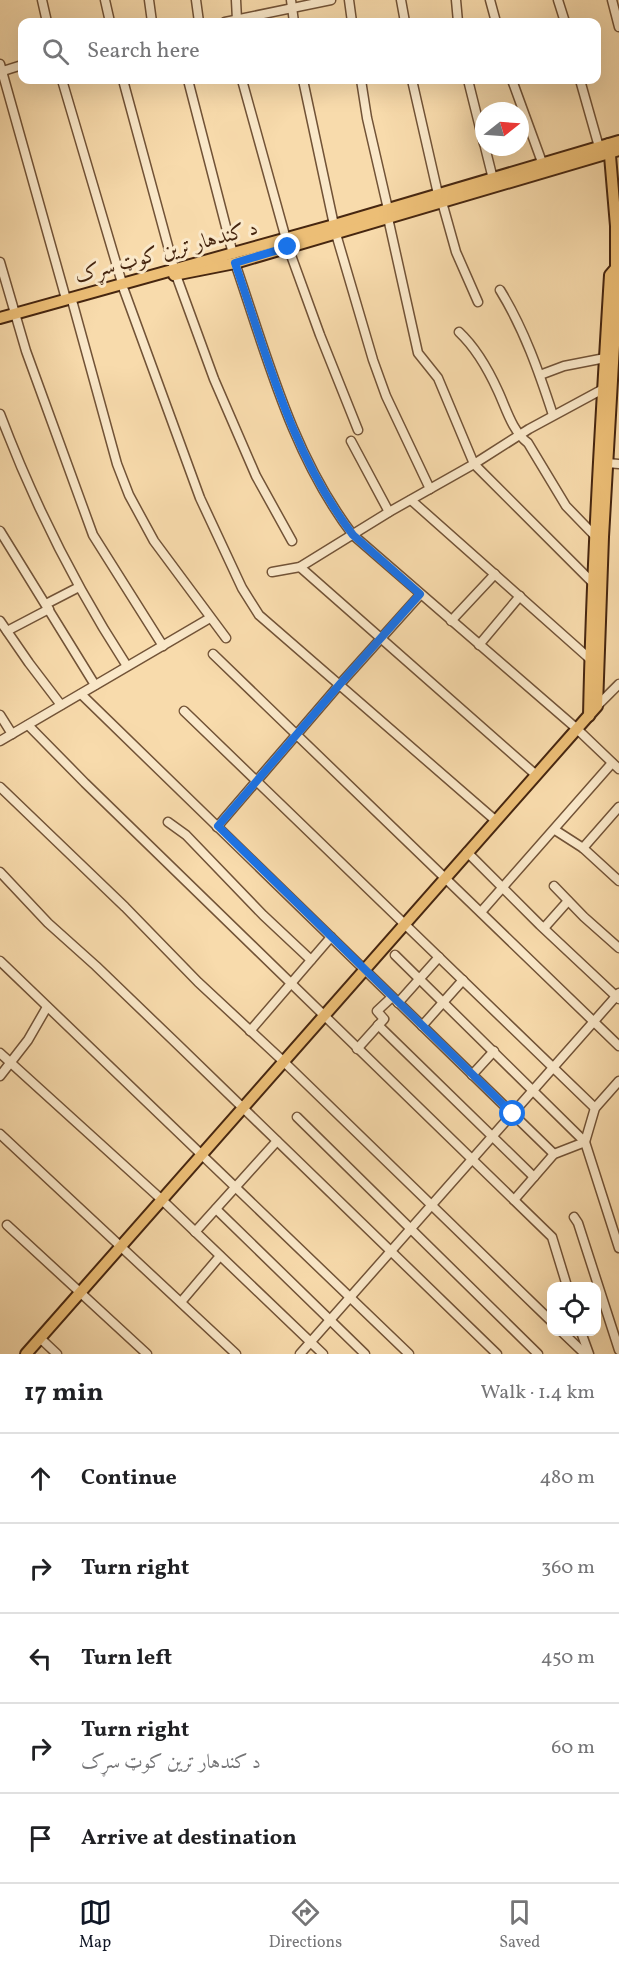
<!DOCTYPE html>
<html lang="en">
<head>
<meta charset="utf-8">
<style>
  :root { --surface:#fff; --page:#f2f2f2; --text:#202124; --muted:#757577; --line:#e0e0e0; --accent:#111827 }
  body { margin:0; font-family:Vollkorn,Amiri,serif; background:var(--page); color:var(--text) }
  .controls { position:absolute; right:18px; bottom:18px; display:grid; overflow:hidden; border-radius:12px; box-shadow:0 6px 24px #0002 }
  .controls button { width:54px; height:54px; display:grid; place-items:center; padding:0; border:0; border-bottom:2px solid var(--line); background:var(--surface); color:var(--text); font:30px sans-serif }
  .compass { position:absolute; left:475px; top:102px; width:54px; height:54px; border-radius:50%; background:var(--surface); box-shadow:0 6px 24px #0002; rotate:73deg }
  .stop { position:absolute; width:18px; height:18px; margin:-14px; border:4px solid #1a73e8; border-radius:50%; background:#fff }
  .stop.end { background:#1a73e8; border-color:#fff; box-shadow:0 2px 6px #0008 }
  .list { margin:0; padding:0; list-style:none }
  h2 { display:flex; justify-content:space-between; align-items:center; height:78px; margin:0; padding:0 24px; font-size:26px }
  h2 small { font-size:20px; font-weight:400; color:var(--muted) }
  .list li { display:grid; grid-template-columns:39px 1fr auto; gap:18px; align-items:center; box-sizing:border-box; height:90px; padding:0 24px; border-top:2px solid var(--line) }
  .list b { display:block; font-size:22px; white-space:nowrap }
  .list p { margin:0; font-size:20px; white-space:nowrap; color:var(--muted) }
  .list em { font-size:20px; font-style:normal; color:var(--muted) }
  .icon { flex:none; width:33px; height:33px; fill:none; stroke:currentColor; stroke-width:2; stroke-linecap:round; stroke-linejoin:round }
  .map { position:relative; flex:none; width:619px; height:1354px; overflow:hidden }
  .search { position:absolute; background:var(--surface); box-shadow:0 6px 24px #0002; left:18px; right:18px; top:18px; height:66px; display:flex; align-items:center; gap:15px; box-sizing:border-box; padding:0 21px; border-radius:12px; color:var(--muted); font-size:22px }
  .sheet { height:528px; background:var(--surface) }
  nav { display:flex; justify-content:space-around; align-items:center; box-sizing:border-box; height:84px; border-top:2px solid var(--line); background:var(--surface); font-size:16px; color:var(--muted) }
  nav a { display:grid; justify-items:center; gap:3px }
  nav .on { color:var(--accent) }
  .map>svg:first-child { display:block }
  .lines { fill:none; stroke-linecap:round; stroke-linejoin:round }
  .minor-casing { stroke:#725337; stroke-width:11 }
  .major-casing { stroke:#462610; stroke-width:14 }
  .minor { stroke:#fae8c9; stroke-width:8 }
  .major { stroke:#ecbe76; stroke-width:10 }
  .route { stroke:#1a73e8; stroke-width:8 }
  .labels { text-anchor:middle; stroke-width:6; stroke-linejoin:round; paint-order:stroke }
  .street-label { font-size:21px; fill:#462610; stroke:#fae8c9 }
</style>
</head>
<body>
<div class="map">
<svg width="619" height="1354" viewBox="0 0 619 1354">
  <rect width="100%" height="100%" fill="#f8dbac"/>
  <filter id="stains"><feTurbulence type="fractalNoise" baseFrequency=".00333" numOctaves="4"/><feColorMatrix values="0 0 0 0 .2 0 0 0 0 .09 0 0 0 0 .02 0 0 0 .5 -.17"/></filter>
  <radialGradient id="worn" r=".72"><stop offset=".6" stop-color="#630" stop-opacity="0"/><stop offset="1" stop-color="#630" stop-opacity=".3"/></radialGradient>
  <g class="lines">
    <defs>
      <g id="minor">
        <polyline points="42,0 47,22"/>
        <polyline points="105,0 110,22"/>
        <polyline points="149,0 152,22"/>
        <polyline points="196,0 199,22"/>
        <polyline points="236,0 237,20"/>
        <polyline points="291,0 294,22"/>
        <polyline points="349,0 352,22"/>
        <polyline points="401,0 405,22"/>
        <polyline points="456,0 458,22"/>
        <polyline points="490,0 496,22"/>
        <polyline points="558,0 565,22"/>
        <polyline points="612,0 619,27"/>
        <polyline points="225,22 331,0"/>
        <polyline points="0,64 66,299"/>
        <polyline points="0,72 22,65"/>
        <polyline points="62,80 122,283"/>
        <polyline points="123,80 174,268"/>
        <polyline points="188,80 233,254"/>
        <polyline points="242,80 286,239"/>
        <polyline points="303,80 334,225"/>
        <polyline points="361,80 367,118 388,209"/>
        <polyline points="412,80 438,194"/>
        <polyline points="468,80 484,144"/>
        <polyline points="512,80 543,165"/>
        <polyline points="580,80 599,147"/>
        <polyline points="485,147 493,179"/>
        <polyline points="442,202 456,252 478,302"/>
        <polyline points="388,218 418,353 438,378 474,464 592,582"/>
        <polyline points="336,234 373,360 386,396 430,489"/>
        <polyline points="288,247 320,335 358,430"/>
        <polyline points="0,262 26,351 93,535 163,646"/>
        <path d="M 235,263 C 267,356 292,455 353,535 L 576,728 L 619,769"/>
        <polyline points="176,275 214,379 256,476 292,541"/>
        <polyline points="124,290 200,498 242,588 259,615 495,820"/>
        <path d="M 500,290 C 524,329 539,372 553,415"/>
        <polyline points="73,304 117,464 129,495 154,541 226,638"/>
        <path d="M 459,332 C 476,348 488,369 498,391 C 506,408 512,431 528,443 L 566,506 L 595,536"/>
        <polyline points="540,375 564,366 605,358"/>
        <path d="M 0,414 C 34,504 75,586 127,666"/>
        <polyline points="351,441 389,512"/>
        <polyline points="607,463 619,464"/>
        <polyline points="411,500 590,659"/>
        <polyline points="0,531 95,685"/>
        <polyline points="300,567 535,774"/>
        <polyline points="272,572 300,567 389,512 474,464 529,429 603,389"/>
        <polyline points="46,604 79,587"/>
        <polyline points="0,621 29,663 61,705"/>
        <polyline points="451,621 495,574"/>
        <polyline points="7,631 49,609"/>
        <polyline points="479,645 520,596"/>
        <polyline points="213,654 619,1046"/>
        <polyline points="81,694 554,1154"/>
        <polyline points="597,706 619,684"/>
        <polyline points="184,711 595,1108"/>
        <polyline points="0,715 12,734"/>
        <polyline points="28,725 85,783 552,1237 567,1286"/>
        <polyline points="0,741 210,618"/>
        <polyline points="0,787 125,907 198,982 283,1061 552,1322"/>
        <polyline points="168,822 186,835 263,915 311,960"/>
        <polyline points="217,827 340,684 420,595"/>
        <polyline points="555,830 583,848 619,881"/>
        <polyline points="583,848 619,807"/>
        <polyline points="467,852 540,925 619,999"/>
        <polyline points="0,872 48,923 96,966 175,1042 497,1354"/>
        <polyline points="554,886 584,917 619,948"/>
        <polyline points="481,912 612,763"/>
        <polyline points="544,928 568,901"/>
        <polyline points="395,955 585,1142 619,1248"/>
        <polyline points="0,961 409,1354"/>
        <polyline points="398,1003 439,957"/>
        <polyline points="378,1025 534,1177"/>
        <polyline points="422,1026 463,980"/>
        <polyline points="250,1031 331,937"/>
        <polyline points="357,1049 384,1019 377,1011 392,997"/>
        <polyline points="0,1053 161,1199 323,1354"/>
        <polyline points="472,1075 494,1051"/>
        <polyline points="0,1076 28,1040 47,1007"/>
        <polyline points="297,1117 538,1354"/>
        <polyline points="0,1134 236,1354"/>
        <polyline points="514,1200 554,1154 585,1142 595,1108 619,1081"/>
        <polyline points="216,1209 365,1354"/>
        <polyline points="574,1217 578,1223 619,1350"/>
        <polyline points="7,1225 147,1354"/>
        <polyline points="195,1232 277,1141"/>
        <polyline points="181,1302 220,1256"/>
        <polyline points="562,1332 585,1354"/>
        <polyline points="581,1332 589,1354"/>
        <polyline points="40,1338 57,1354"/>
        <polyline points="300,1354 619,993"/>
      </g>
      <g id="major">
        <polyline points="174,275 235,263 619,150"/>
        <polyline points="0,318 334,225 619,141"/>
        <path d="M 589,716 C 592,569 601,422 610,275 L 616,268"/>
        <polyline points="26,1354 597,706 603,537 618,276 616,268 616,226 609,144"/>
      </g>
    </defs>
    <use href="#minor" class="minor-casing"/>
    <use href="#major" class="major-casing"/>
    <use href="#minor" class="minor"/>
    <use href="#major" class="major"/>
  </g>
  <g class="lines">
    <path class="route" d="M 288,247 L 235,263 C 267,356 292,455 353,535 L 420,594 L 340,684 L 218,826 L 513,1114"/>
  </g>
  <g class="labels">
    <g class="street-label">
      <text transform="translate(166 251) rotate(-15)" y="7">د کندهار ترين کوټ سړک</text>
    </g>
  </g>
  <rect width="100%" height="100%" filter="url(#stains)"/>
  <rect width="100%" height="100%" fill="url(#worn)"/>
</svg>
<div class="controls">
<button><svg class="icon" aria-label="locate" viewBox="0 0 24 24"><circle cx="12" cy="12" r="6"/><path d="M12 2v4M12 18v4M2 12h4M18 12h4"/></svg></button>
</div>
<svg class="compass" viewBox="-18 -18 36 36"><path d="M0-13l5 13h-10z" fill="#e53935"/><path d="M0 13l5-13h-10z" fill="#757577"/></svg>
<div class="stop" style="left:513px;top:1114px"></div>
<div class="stop end" style="left:288px;top:247px"></div>
<div class="search"><svg class="icon" aria-label="search" viewBox="0 0 24 24"><circle cx="10" cy="10" r="6"/><path d="M15 15l6 6"/></svg>Search here</div>
</div>
<section class="sheet">
<h2>17 min<small>Walk · 1.4 km</small></h2>
<ul class="list">
<li><svg class="icon" aria-label="ahead" viewBox="0 0 24 24"><path d="M12 20V5M6 11l6-6 6 6"/></svg><div><b>Continue</b></div><em>480 m</em></li>
<li><svg class="icon" aria-label="right" viewBox="0 0 24 24"><path d="M7 20v-9h11M14 6l5 5-5 5"/></svg><div><b>Turn right</b></div><em>360 m</em></li>
<li><svg class="icon" aria-label="left" viewBox="0 0 24 24"><path d="M17 20v-9H6M10 6l-5 5 5 5"/></svg><div><b>Turn left</b></div><em>450 m</em></li>
<li><svg class="icon" aria-label="right" viewBox="0 0 24 24"><path d="M7 20v-9h11M14 6l5 5-5 5"/></svg><div><b>Turn right</b><p>د کندهار ترين کوټ سړک</p></div><em>60 m</em></li>
<li><svg class="icon" aria-label="arrive" viewBox="0 0 24 24"><path d="M6 21V4h12l-3 4 3 4H6"/></svg><div><b>Arrive at destination</b></div></li>
</ul>
</section>
<nav>
<a class="on"><svg class="icon" aria-label="map" viewBox="0 0 24 24"><path d="M3 6l6-2 6 2 6-2v14l-6 2-6-2-6 2zM9 4v14M15 6v14"/></svg>Map</a>
<a><svg class="icon" aria-label="directions" viewBox="0 0 24 24"><path d="M12 3l9 9-9 9-9-9zM9 14v-3h6M13 9l2 2-2 2"/></svg>Directions</a>
<a><svg class="icon" aria-label="saved" viewBox="0 0 24 24"><path d="M7 4h10v16l-5-4-5 4z"/></svg>Saved</a>
</nav>
</body>
</html>
